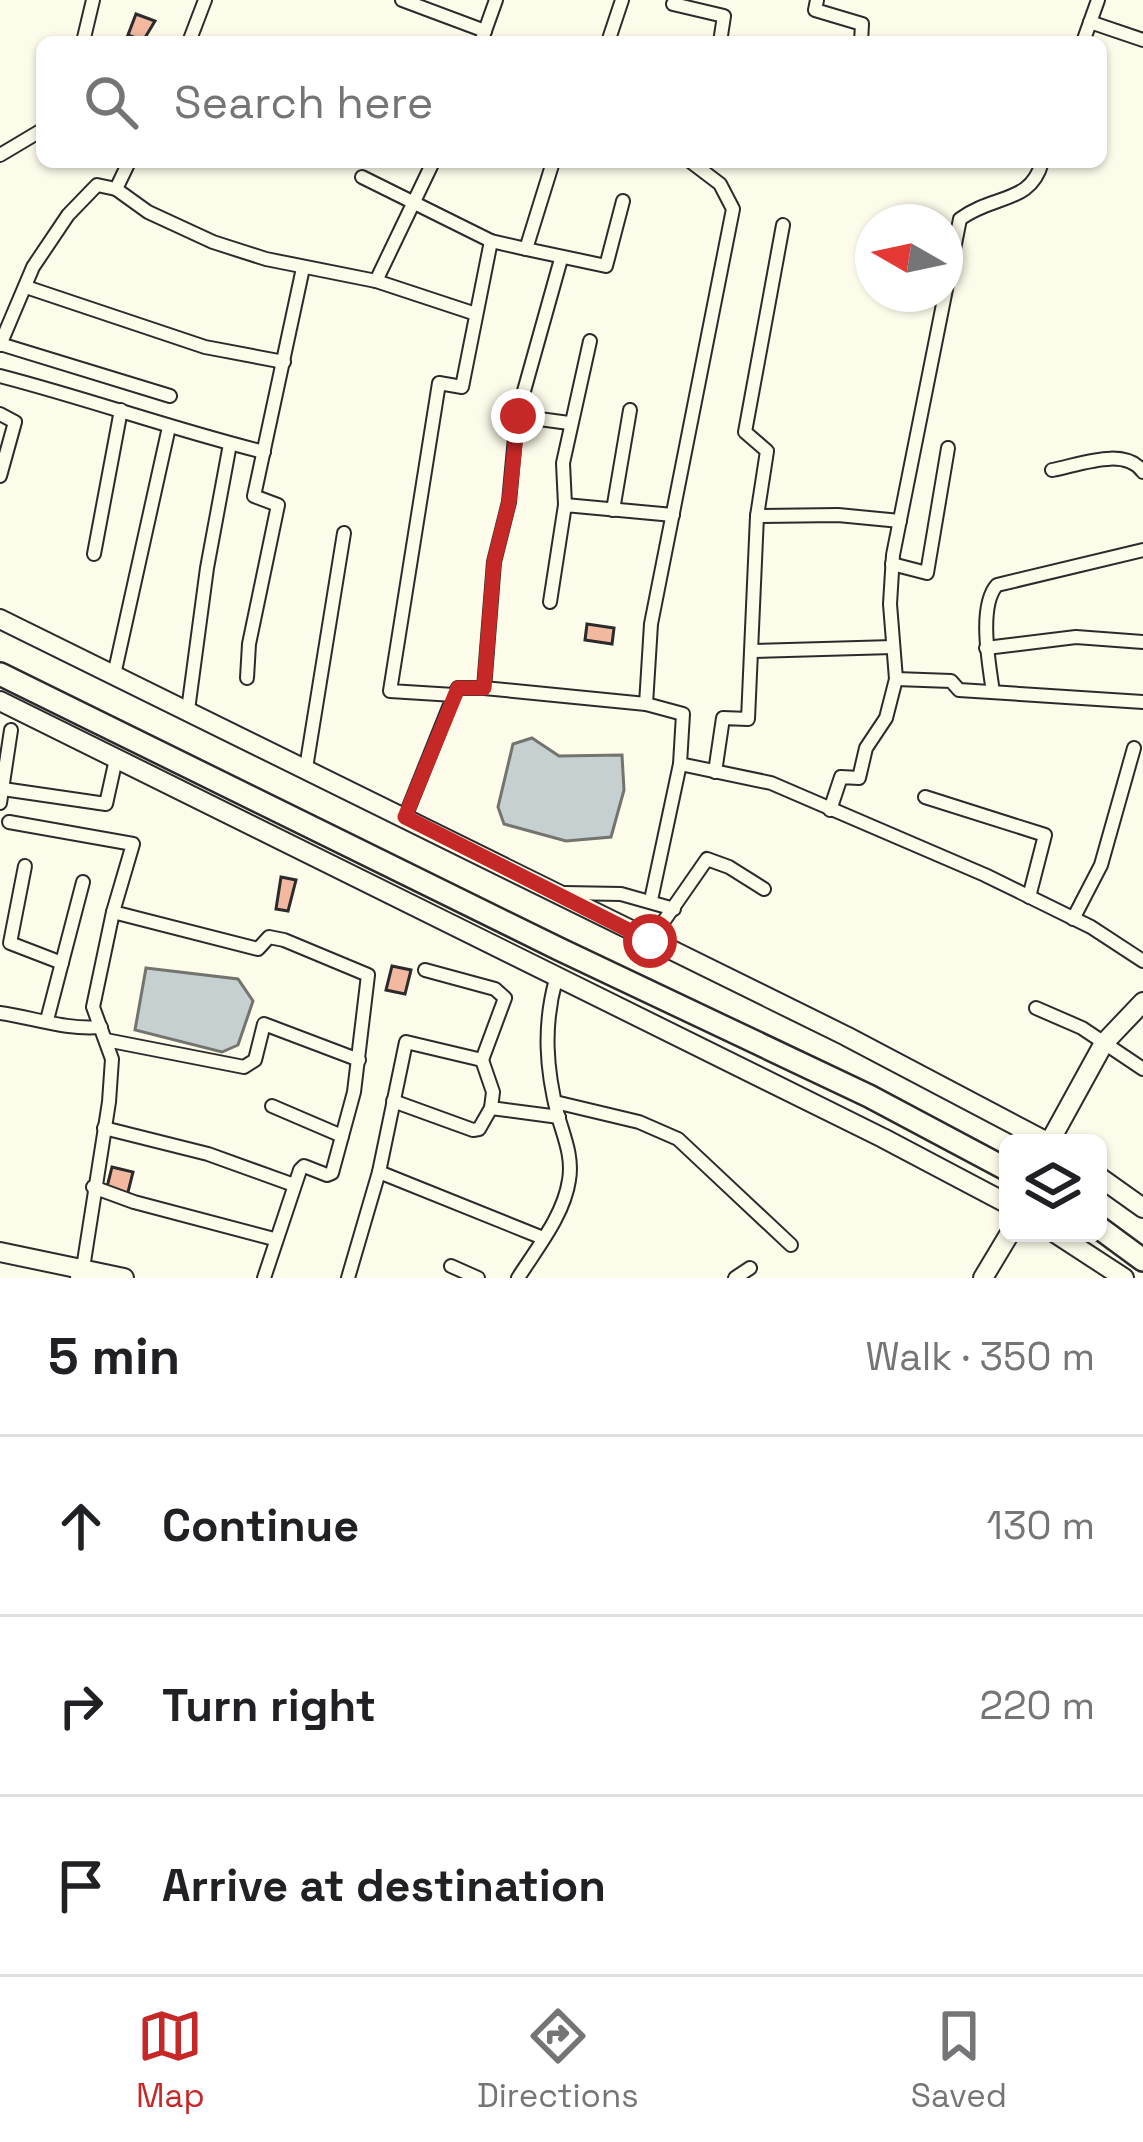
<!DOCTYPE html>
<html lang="en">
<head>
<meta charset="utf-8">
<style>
  :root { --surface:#fff; --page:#f6f6f6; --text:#202124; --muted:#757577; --line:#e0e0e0; --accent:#c62828 }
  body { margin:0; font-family:"Space Grotesk",sans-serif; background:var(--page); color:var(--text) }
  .controls { position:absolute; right:36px; bottom:36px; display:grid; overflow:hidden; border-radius:18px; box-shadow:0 3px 9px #0004 }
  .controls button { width:108px; height:108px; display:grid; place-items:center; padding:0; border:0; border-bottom:3px solid var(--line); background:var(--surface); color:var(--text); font:60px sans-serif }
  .compass { position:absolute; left:855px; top:204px; width:108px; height:108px; border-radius:50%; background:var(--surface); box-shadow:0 3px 9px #0004; rotate:279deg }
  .stop { position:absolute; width:36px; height:36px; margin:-27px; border:9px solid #c62828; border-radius:50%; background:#fff }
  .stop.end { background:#c62828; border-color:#fff; box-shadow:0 3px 12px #0008 }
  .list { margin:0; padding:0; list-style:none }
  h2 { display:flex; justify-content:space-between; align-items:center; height:156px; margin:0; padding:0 48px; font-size:51px }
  h2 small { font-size:39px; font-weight:400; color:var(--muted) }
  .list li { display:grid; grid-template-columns:78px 1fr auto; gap:36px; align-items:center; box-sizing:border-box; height:180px; padding:0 48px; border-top:3px solid var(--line) }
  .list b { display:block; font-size:45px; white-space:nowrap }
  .list em { font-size:39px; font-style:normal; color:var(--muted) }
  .icon { flex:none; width:66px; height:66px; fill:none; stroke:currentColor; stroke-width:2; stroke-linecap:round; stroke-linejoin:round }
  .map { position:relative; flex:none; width:1143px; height:1278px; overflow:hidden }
  .search { position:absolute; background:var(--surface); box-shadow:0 3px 9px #0004; left:36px; right:36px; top:36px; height:132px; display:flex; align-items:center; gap:30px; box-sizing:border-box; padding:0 42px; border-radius:18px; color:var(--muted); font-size:45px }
  .sheet { height:696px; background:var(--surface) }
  nav { display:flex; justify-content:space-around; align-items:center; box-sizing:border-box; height:168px; border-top:3px solid var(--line); background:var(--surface); font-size:33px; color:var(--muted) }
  nav a { display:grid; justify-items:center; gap:6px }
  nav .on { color:var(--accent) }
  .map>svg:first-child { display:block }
  .water { fill:#c7d0d0; stroke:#74746e; stroke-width:3 }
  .building { fill:#f2b8a0; stroke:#2b2b2b; stroke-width:3 }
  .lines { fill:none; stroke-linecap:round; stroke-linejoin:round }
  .street-casing { stroke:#2b2b2b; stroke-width:16 }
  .secondary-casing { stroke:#2b2b2b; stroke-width:22 }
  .highway-casing { stroke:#2b2b2b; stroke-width:26 }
  .street { stroke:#fdfbea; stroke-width:12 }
  .secondary { stroke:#fdfbea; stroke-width:18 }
  .highway { stroke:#fdfbea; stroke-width:21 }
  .route { stroke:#c62828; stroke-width:15 }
</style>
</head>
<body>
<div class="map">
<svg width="1143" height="1278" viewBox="0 0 1143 1278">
  <rect width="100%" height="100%" fill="#fdfbea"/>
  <g class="water">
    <polygon points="532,738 559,756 622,755 624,790 611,837 566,841 504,824 498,807 513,744"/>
    <polygon points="146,968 238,979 253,1001 238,1045 222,1052 135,1030"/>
  </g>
  <g class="building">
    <polygon points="136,14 155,21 143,41 128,35"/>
    <polygon points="587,624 614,628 612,644 585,640"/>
    <polygon points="281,877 296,880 288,911 276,909"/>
    <polygon points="392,966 411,970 405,994 386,990"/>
    <polygon points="112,1167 133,1172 127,1196 106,1191"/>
  </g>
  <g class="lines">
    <defs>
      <g id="street">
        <polyline points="402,0 485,31"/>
        <polyline points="817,0 815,10 862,24 861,42"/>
        <polyline points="673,4 724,16 720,42"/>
        <polyline points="1090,22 1143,40"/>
        <polyline points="83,42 93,0"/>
        <polyline points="189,42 205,0"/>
        <polyline points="481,42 496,0"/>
        <polyline points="608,42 622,0"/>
        <polyline points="1083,42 1098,0"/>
        <polyline points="0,155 42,130"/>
        <polyline points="691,162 720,184 733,209 651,624 646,704 683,714 680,764 771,783 985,875 1091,927 1143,961"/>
        <polyline points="362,177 491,241"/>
        <polyline points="116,189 129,162"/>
        <polyline points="783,225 745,432 767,451 757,516 838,515 900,521"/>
        <polyline points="526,249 606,266 623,201"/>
        <polyline points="561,259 517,416 569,423"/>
        <polyline points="376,281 433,162"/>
        <polyline points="26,287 205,347 284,362"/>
        <polyline points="0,344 170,396"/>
        <polyline points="0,345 33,267 68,215 97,185 116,189 148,212 213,242 266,259 376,281 476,314"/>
        <path d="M 0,376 C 89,399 175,430 264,452"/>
        <polyline points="0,414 15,422 0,476"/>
        <path d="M 1052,470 C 1079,465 1125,446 1143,472"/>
        <polyline points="565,505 563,463 590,341"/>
        <polyline points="613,510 630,410"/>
        <polyline points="94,554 121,410"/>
        <polyline points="892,564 927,573 948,448"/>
        <polyline points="550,602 565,505 673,515"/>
        <polyline points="986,648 1076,637 1143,642"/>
        <polyline points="752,651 893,647"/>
        <polyline points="114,675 169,427"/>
        <polyline points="247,678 249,644 278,505 254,496 303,268"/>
        <polyline points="896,679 951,681 959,690 1143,702"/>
        <polyline points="484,688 646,704"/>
        <path d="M 993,692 C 989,664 978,606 997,585 L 1143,550"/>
        <polyline points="454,695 458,688 484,688 494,562 509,502 517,416"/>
        <polyline points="188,710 207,568 230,444"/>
        <polyline points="306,768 344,533"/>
        <polyline points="715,772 723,718 748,719 757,516"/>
        <polyline points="3,789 106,804 116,759"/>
        <polyline points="925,797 1045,835 1029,897"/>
        <polyline points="0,803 11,730"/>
        <path d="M 830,810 L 841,777 L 859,778 L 866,748 L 886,718 L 896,679 L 890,604 L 893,555 L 960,219 C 994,194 1031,204 1042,162"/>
        <polyline points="405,817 454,695 390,691 439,383 462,387 491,241 526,249 553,162"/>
        <polyline points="9,822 133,844 113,912"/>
        <polyline points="25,866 10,943 62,963"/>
        <polyline points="564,893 621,894 674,909"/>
        <polyline points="651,900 680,764"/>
        <polyline points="1073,919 1101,865 1134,748"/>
        <polyline points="650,941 707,859 729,867 764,889"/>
        <polyline points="425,970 495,989 505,998 482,1060"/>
        <polyline points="1036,1008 1082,1028 1143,1069"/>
        <path d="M 0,1013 C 35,1018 65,1030 101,1027"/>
        <polyline points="47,1020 83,882"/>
        <polyline points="106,1040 244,1067 255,1060 264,1024 359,1060"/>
        <polyline points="393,1101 473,1130 479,1129 491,1108"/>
        <polyline points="555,1102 639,1122 678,1139 791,1245"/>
        <polyline points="272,1106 342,1136"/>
        <polyline points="104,1128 208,1154 294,1185"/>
        <polyline points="379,1172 543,1238"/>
        <polyline points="93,1187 134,1202 274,1239"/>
        <polyline points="451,1266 478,1278"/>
        <polyline points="77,1278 83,1268 109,1102 112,1059 93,1007 113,912 258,949 269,937 284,940 368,975 354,1092 332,1173 327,1175 304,1166 300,1170 264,1278"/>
        <polyline points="348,1278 379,1172 406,1042 482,1060 493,1092 491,1108 559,1117"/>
        <path d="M 518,1278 C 537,1248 564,1215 569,1180 C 573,1157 564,1137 558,1116 C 546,1069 543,1026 556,979"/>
        <polyline points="735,1278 750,1268"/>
      </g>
      <g id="secondary">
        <polyline points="0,619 846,1036 1049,1143"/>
        <polyline points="0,701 883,1138 1008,1204"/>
        <polyline points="1049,1143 1104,1043 1143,1002"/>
        <polyline points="1098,1176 1143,1208"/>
        <polyline points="1055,1233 1124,1278"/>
        <polyline points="0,1252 124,1278"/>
        <polyline points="983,1278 1010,1233"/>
      </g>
      <g id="highway">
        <polyline points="0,674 559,949 869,1096 1008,1170"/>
        <polyline points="1098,1227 1143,1260"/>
      </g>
    </defs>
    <use href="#street" class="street-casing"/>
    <use href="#secondary" class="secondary-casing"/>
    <use href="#highway" class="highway-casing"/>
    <use href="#street" class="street"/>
    <use href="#secondary" class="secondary"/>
    <use href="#highway" class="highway"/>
  </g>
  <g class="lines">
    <polyline class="route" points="518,416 509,502 494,562 484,688 458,688 405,817 650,941"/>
  </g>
</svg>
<div class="controls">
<button><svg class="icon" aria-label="layers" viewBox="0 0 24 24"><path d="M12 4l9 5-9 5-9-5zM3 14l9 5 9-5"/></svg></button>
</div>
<svg class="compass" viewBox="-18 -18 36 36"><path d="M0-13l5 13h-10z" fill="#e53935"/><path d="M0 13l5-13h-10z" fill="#757577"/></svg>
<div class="stop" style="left:650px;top:941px"></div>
<div class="stop end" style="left:518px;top:416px"></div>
<div class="search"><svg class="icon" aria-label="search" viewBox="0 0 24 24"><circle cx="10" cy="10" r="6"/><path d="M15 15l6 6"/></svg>Search here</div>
</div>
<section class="sheet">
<h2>5 min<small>Walk · 350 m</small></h2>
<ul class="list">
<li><svg class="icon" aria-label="ahead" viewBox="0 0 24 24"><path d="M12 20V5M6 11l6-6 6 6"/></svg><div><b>Continue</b></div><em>130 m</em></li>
<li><svg class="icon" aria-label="right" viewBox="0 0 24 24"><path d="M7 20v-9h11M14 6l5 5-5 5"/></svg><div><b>Turn right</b></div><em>220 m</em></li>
<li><svg class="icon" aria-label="arrive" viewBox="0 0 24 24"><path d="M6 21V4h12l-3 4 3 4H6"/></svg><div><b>Arrive at destination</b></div></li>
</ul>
</section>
<nav>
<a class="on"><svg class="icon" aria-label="map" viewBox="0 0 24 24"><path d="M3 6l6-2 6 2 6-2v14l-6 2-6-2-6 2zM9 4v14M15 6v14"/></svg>Map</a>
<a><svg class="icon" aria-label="directions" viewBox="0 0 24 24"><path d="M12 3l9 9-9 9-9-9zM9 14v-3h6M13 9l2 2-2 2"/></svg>Directions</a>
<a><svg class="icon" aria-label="saved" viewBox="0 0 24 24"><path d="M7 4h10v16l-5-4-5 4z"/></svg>Saved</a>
</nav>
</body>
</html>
